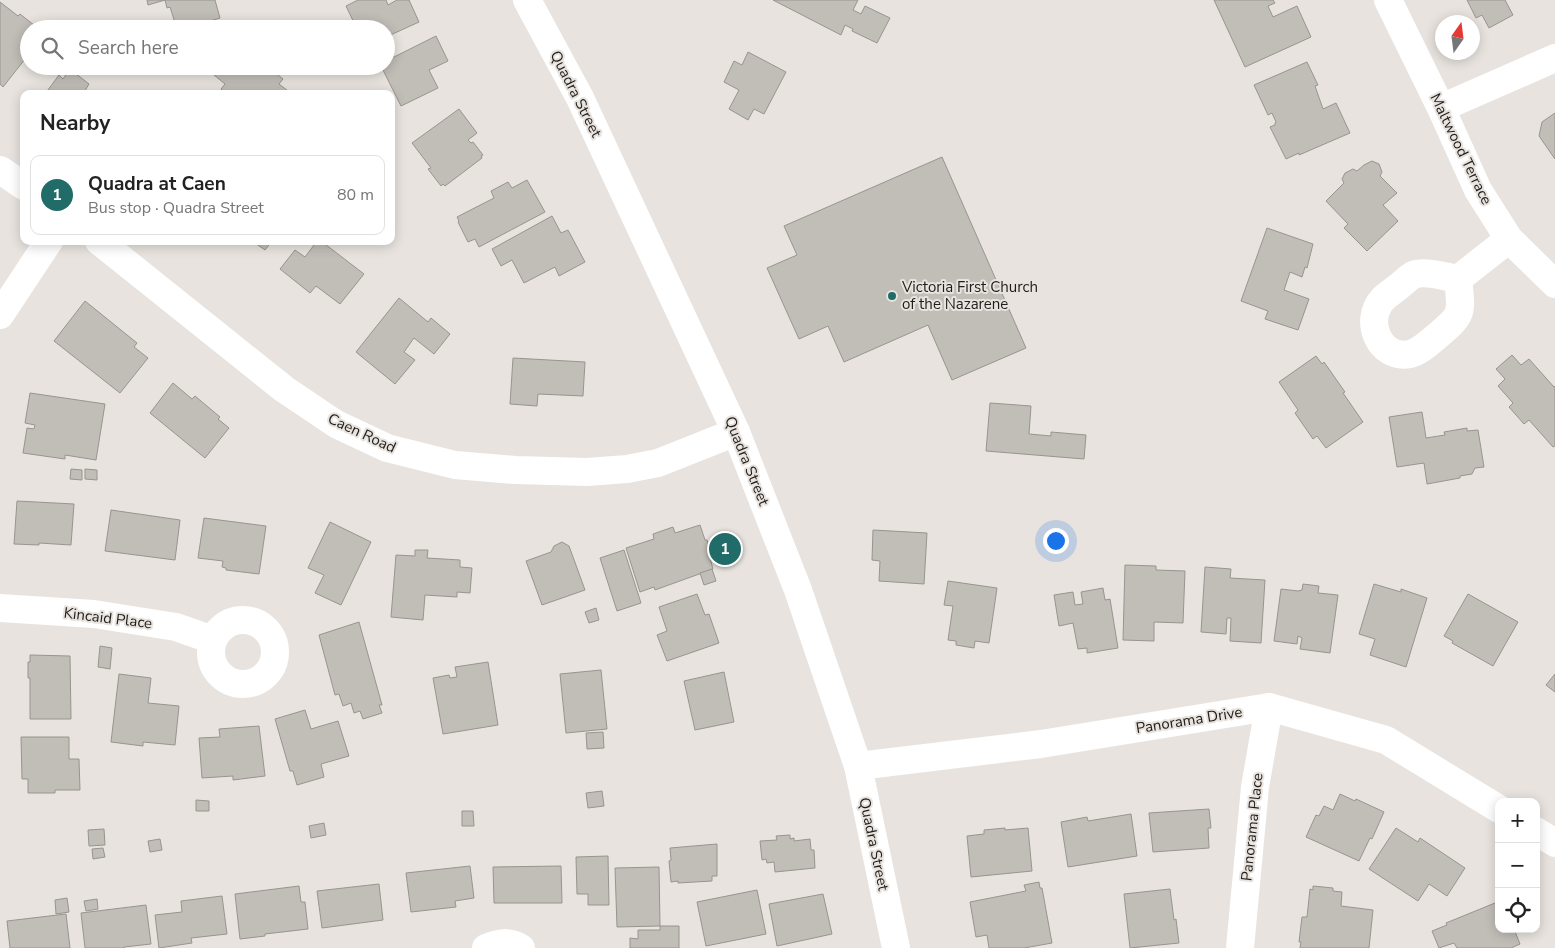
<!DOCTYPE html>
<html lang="en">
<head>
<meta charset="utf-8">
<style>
  :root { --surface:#fff; --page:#f6f6f6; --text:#222; --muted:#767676; --line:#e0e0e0; --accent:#216c69 }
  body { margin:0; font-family:"Nunito Sans",sans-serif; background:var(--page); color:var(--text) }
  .controls { position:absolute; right:15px; bottom:15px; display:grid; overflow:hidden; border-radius:10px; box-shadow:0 2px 12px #0003 }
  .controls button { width:45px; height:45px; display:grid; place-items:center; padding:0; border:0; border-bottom:1px solid var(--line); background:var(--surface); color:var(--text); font:25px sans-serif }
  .compass { position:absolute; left:1435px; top:15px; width:45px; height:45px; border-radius:50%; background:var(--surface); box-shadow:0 2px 12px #0003; rotate:14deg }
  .you { position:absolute; left:1055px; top:540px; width:18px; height:18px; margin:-12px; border:4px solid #fff; border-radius:50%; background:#1a73e8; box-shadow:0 0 0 8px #1a73e833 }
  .badge { display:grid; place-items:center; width:32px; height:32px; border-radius:50%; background:var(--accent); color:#fff; font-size:16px; font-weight:700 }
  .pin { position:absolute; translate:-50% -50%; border:2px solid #fff; box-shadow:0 1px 5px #0006 }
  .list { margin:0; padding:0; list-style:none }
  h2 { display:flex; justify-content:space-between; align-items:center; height:65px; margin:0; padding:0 20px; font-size:21px }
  h2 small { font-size:16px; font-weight:400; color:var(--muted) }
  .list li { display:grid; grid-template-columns:32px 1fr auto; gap:15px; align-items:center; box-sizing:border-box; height:80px; margin:0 10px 10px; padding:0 10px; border:1px solid var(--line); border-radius:10px }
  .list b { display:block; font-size:19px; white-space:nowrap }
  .list p { margin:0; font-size:16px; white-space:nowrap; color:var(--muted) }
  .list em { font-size:16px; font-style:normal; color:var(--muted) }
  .icon { flex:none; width:28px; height:28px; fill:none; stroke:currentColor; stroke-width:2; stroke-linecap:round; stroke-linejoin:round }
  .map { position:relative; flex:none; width:1555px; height:948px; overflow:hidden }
  .search { position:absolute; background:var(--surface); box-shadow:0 2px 12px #0003; left:20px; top:20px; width:375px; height:55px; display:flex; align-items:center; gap:12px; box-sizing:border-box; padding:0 18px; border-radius:28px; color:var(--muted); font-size:19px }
  .panel { position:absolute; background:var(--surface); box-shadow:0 2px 12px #0003; left:20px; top:90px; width:375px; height:155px; border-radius:10px }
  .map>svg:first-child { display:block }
  .building { fill:#c1bdb7; stroke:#98948f }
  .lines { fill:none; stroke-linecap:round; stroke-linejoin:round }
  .street { stroke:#fff; stroke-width:28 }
  .secondary { stroke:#fff; stroke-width:28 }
  .poi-dot { fill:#216c69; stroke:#e8e3de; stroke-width:2 }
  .labels { text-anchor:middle; stroke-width:4; stroke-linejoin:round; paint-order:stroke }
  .street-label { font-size:15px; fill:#1f1d1b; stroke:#e8e3de }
  .poi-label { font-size:15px; fill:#1f1d1b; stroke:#e8e3de; text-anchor:start }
</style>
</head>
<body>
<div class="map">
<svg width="1555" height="948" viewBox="0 0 1555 948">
  <rect width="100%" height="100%" fill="#e8e3de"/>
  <g class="building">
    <polygon points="147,0 215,0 220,18 185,29 177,29 170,7 167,8 165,0 148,5"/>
    <polygon points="358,0 386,0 388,5 397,0 409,0 419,22 386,37 386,29 357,29 346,6"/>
    <polygon points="773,0 858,0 853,10 861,14 865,6 890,18 877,43 852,31 853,29 845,25 841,35"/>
    <polygon points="1214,0 1273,0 1275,3 1268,6 1273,17 1297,6 1311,37 1245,67"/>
    <polygon points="1467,0 1505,0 1513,15 1489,28 1482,15 1476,18"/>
    <polygon points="0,2 18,16 20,14 39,29 29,29 29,54 3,87 0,84"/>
    <polygon points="436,36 448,61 429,70 438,88 401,106 381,66 386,66 386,61"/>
    <polygon points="748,52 786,72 764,114 754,109 748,120 729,109 739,90 724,82 734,61 742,65"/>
    <polygon points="1307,62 1318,85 1315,86 1323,109 1336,103 1350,133 1299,155 1299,153 1286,159 1270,127 1275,125 1275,123 1276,122 1272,113 1268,115 1254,85"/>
    <polygon points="210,66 267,66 283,79 279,84 292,94 227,94 221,89 225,84 208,70"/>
    <polygon points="70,69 89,84 83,94 45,94 59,75 63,79"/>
    <polygon points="459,109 477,133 468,140 471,143 473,142 483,155 481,156 482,158 445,186 443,184 441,186 428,169 431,168 412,143"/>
    <polygon points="1555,113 1555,159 1539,136 1542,122"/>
    <polygon points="942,157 1026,348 952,380 928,325 844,362 828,326 799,339 767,268 797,255 784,226"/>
    <polygon points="1372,161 1379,164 1382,172 1380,176 1397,193 1383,205 1398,221 1367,251 1344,228 1348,224 1326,201 1344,183 1342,179 1345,173 1353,169 1357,171 1364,165"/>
    <polygon points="527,180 545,212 479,247 475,239 468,242 458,222 459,221 457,217 494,198 491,191 508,182 512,188"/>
    <polygon points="552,216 561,233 568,230 585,262 559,276 555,267 524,283 512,260 501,266 492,249"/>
    <polygon points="1267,228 1313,244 1307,268 1305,267 1302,277 1290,272 1284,290 1309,299 1298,330 1265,319 1268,311 1241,301"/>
    <polygon points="252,241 272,241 265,250"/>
    <polygon points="317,241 321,241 364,274 340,304 316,286 310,293 280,269 295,250 305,257"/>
    <polygon points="399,298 428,322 431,318 450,334 434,354 414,338 404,352 415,360 395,384 356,352"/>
    <polygon points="85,301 137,343 134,347 148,358 120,393 54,341"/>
    <polygon points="1512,355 1521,365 1529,359 1554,387 1555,386 1555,446 1553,447 1529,420 1524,424 1509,407 1513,403 1498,386 1505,379 1496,369"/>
    <polygon points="1316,356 1322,364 1324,362 1345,392 1343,393 1363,422 1326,448 1317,436 1313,439 1295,413 1298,410 1279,382"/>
    <polygon points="513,358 585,362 583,396 538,394 537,406 510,404"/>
    <polygon points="173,383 192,399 195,396 220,417 218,419 229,428 205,458 150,413"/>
    <polygon points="30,393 105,404 96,460 65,455 65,459 23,453 27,428 34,429 35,425 25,423"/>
    <polygon points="990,403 1031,406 1029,434 1051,436 1051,432 1086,435 1084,459 986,451"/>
    <polygon points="1422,412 1426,438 1445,435 1444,432 1467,428 1467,431 1478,430 1484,467 1475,468 1472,474 1460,476 1460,478 1427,484 1424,463 1397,467 1389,417"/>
    <polygon points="71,469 82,470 82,480 70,479"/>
    <polygon points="85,469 97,470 97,480 85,479"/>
    <polygon points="17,501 74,504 71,545 39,543 39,545 14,544"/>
    <polygon points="111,510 180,520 175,560 105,551"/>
    <polygon points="204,518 266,526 259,574 226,570 226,568 222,567 223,561 198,558"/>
    <polygon points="330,522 371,542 341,605 315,593 324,575 308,568"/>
    <polygon points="700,525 705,540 707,540 713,558 710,558 713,569 655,590 654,587 640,592 626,548 654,539 653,534 673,527 675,533"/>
    <polygon points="873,530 927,533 924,584 879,581 880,561 872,560"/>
    <polygon points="562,542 569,546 585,590 542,605 526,561 551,552 554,546"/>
    <polygon points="415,550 428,550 427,558 460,560 460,567 472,568 470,593 457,592 457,597 425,595 423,620 391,617 396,555 415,556"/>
    <polygon points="624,550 641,603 617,611 600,558"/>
    <polygon points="1125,565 1156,566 1156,570 1185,571 1183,623 1154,622 1154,641 1123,640"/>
    <polygon points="1205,567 1231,569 1230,578 1265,580 1261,643 1230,641 1231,618 1227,618 1226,634 1201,632"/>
    <polygon points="712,569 716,581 704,585 700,573"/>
    <polygon points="948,581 997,588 989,643 975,641 974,648 956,645 956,641 948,640 953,606 944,605"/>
    <polygon points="1303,584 1319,586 1318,593 1338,595 1330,653 1300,649 1302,638 1298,636 1297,644 1274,641 1281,589 1298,591 1302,590"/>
    <polygon points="1374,584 1401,592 1401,589 1427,598 1406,667 1370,655 1375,639 1359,634"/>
    <polygon points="1103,588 1105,600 1110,599 1118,648 1087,653 1087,648 1078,649 1073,623 1059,626 1054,595 1073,592 1075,605 1083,604 1081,592"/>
    <polygon points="697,594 705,615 709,614 719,643 667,661 657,635 667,631 659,607"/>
    <polygon points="1468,594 1518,622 1493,666 1452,643 1453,641 1444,636"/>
    <polygon points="596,608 599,620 589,623 585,612"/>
    <polygon points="359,622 382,705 379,705 382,713 363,719 360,711 354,713 351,703 343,706 339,694 335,695 319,635"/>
    <polygon points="100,646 112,648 110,669 98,667"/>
    <polygon points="30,655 70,656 71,719 30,719 30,678 28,678 28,662 30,662"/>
    <polygon points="488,662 498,725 443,734 433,678 449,675 450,678 457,677 455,667"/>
    <polygon points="601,670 607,729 566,733 560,674"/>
    <polygon points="724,672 734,722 695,730 684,681"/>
    <polygon points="119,674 151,678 148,703 179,706 175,745 143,742 143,746 111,742"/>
    <polygon points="1555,674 1555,692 1546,685"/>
    <polygon points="305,710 311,729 338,721 349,756 321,764 324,777 297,785 293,771 290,771 275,719"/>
    <polygon points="259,726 265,776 233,780 233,776 202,778 199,738 220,737 219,729"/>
    <polygon points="603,732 604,748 587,749 586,733"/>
    <polygon points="21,737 69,737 69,759 79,759 80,790 55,790 55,793 28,793 28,779 22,779"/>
    <polygon points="602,791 604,806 588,808 586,793"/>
    <polygon points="1340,794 1355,801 1356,799 1384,812 1372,839 1370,838 1359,861 1306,837 1316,815 1319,816 1324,806 1333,810"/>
    <polygon points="196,800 209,801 209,811 196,811"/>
    <polygon points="1209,809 1211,828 1208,828 1209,848 1153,852 1149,813"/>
    <polygon points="462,811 473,811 474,826 462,826"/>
    <polygon points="1131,814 1137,856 1068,867 1061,822 1087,817 1088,821"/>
    <polygon points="324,823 326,835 311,838 309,826"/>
    <polygon points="1005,828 1005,830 1028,828 1032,871 971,877 967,836 984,834 984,830"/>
    <polygon points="1396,828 1418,842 1420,838 1465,868 1447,896 1429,884 1418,901 1369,869"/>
    <polygon points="104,829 105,845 89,846 88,830"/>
    <polygon points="790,835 790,839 794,838 794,841 810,839 811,850 814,850 815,868 775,872 774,862 767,863 766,859 762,860 760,841 777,840 776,836"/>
    <polygon points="160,839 162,850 150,852 148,841"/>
    <polygon points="717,844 717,876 712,876 712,881 678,883 678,881 671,882 669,861 671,860 670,848"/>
    <polygon points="103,848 105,857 93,859 92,849"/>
    <polygon points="608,856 609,905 588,905 588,894 577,894 576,857"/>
    <polygon points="470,866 474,898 455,901 456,907 411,912 406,873"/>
    <polygon points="561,866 562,903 494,903 493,867"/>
    <polygon points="659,867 660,926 617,927 615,868"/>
    <polygon points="1039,882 1040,888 1042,888 1052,943 1024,948 989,948 987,935 976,937 970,902 1026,891 1024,885"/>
    <polygon points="379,884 383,920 322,928 317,891"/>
    <polygon points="299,886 301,902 305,902 308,929 265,934 265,936 240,939 235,894"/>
    <polygon points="1313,886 1333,888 1333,891 1342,892 1341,906 1373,910 1369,948 1300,948 1301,942 1299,942 1302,917 1307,917 1310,889 1313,890"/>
    <polygon points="1170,889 1174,920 1176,919 1179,943 1130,948 1124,894"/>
    <polygon points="757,890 766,934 706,946 697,902"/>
    <polygon points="823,894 832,934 777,946 769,904"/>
    <polygon points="222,896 227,934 191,938 192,943 159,948 155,915 182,912 181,901"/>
    <polygon points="67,898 69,912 56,914 55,900"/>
    <polygon points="97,899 98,909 86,911 84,901"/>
    <polygon points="1495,903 1499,912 1499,929 1514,929 1520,944 1511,948 1457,948 1454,943 1439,948 1432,931 1447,925 1446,923"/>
    <polygon points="146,905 151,944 124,947 124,948 85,948 81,913"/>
    <polygon points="66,914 70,948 10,948 7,921"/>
    <polygon points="660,926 679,926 679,948 630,948 630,938 638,939 638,930 660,930"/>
  </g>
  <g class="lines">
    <g class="street">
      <polyline points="1388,0 1441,108 1478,190 1509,239 1555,284"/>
      <polyline points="1441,108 1555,58"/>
      <polyline points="0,170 24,186"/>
      <polyline points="99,241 284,389 336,424 387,448 455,465 515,470 587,472 627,469 658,463 736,432"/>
      <path d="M 1458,279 C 1462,315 1463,314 1436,337 C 1429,343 1419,352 1410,354 C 1379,360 1363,320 1383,299 C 1387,295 1393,291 1398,287 C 1402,284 1408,278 1413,275 C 1425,270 1446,277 1458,279 L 1509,239"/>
      <polyline points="0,315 49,241"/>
      <polyline points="0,608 94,614 176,627 213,640"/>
      <circle cx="243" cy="652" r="32"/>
      <polyline points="858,766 1041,744 1269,707 1386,740 1499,809"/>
      <polyline points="1536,831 1555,843"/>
      <path d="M 486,948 C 499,942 509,941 521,948"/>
      <polyline points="1240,948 1255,787 1269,707"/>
    </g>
    <polyline class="secondary" points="527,0 580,98 736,432 798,590 858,766 896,948"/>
  </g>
  <circle class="poi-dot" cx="892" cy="296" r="5"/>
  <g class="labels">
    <g class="street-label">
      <text transform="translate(576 94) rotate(63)" y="5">Quadra Street</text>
      <text transform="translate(1461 149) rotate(64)" y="5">Maltwood Terrace</text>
      <text transform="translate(362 433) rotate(25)" y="5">Caen Road</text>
      <text transform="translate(747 461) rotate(68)" y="5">Quadra Street</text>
      <text transform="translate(108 618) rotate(7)" y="5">Kincaid Place</text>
      <text transform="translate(1189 720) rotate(-9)" y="5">Panorama Drive</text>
      <text transform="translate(1252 827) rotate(-84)" y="5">Panorama Place</text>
      <text transform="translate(874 844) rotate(78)" y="5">Quadra Street</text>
    </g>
    <g class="poi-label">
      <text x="902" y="292">Victoria First Church<tspan x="902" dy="17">of the Nazarene</tspan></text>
    </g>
  </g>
</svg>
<div class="controls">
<button>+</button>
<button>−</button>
<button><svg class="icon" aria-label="locate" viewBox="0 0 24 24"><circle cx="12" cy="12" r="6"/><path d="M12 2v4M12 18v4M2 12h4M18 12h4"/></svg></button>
</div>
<svg class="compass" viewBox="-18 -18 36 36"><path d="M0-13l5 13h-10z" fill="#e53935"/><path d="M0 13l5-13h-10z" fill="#767676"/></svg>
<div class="you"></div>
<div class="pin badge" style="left:725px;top:549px">1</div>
<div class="search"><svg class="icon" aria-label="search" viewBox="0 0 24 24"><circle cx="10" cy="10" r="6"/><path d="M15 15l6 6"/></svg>Search here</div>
<section class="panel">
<h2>Nearby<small></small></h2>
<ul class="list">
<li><span class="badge">1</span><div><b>Quadra at Caen</b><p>Bus stop · Quadra Street</p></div><em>80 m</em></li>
</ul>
</section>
</div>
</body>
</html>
